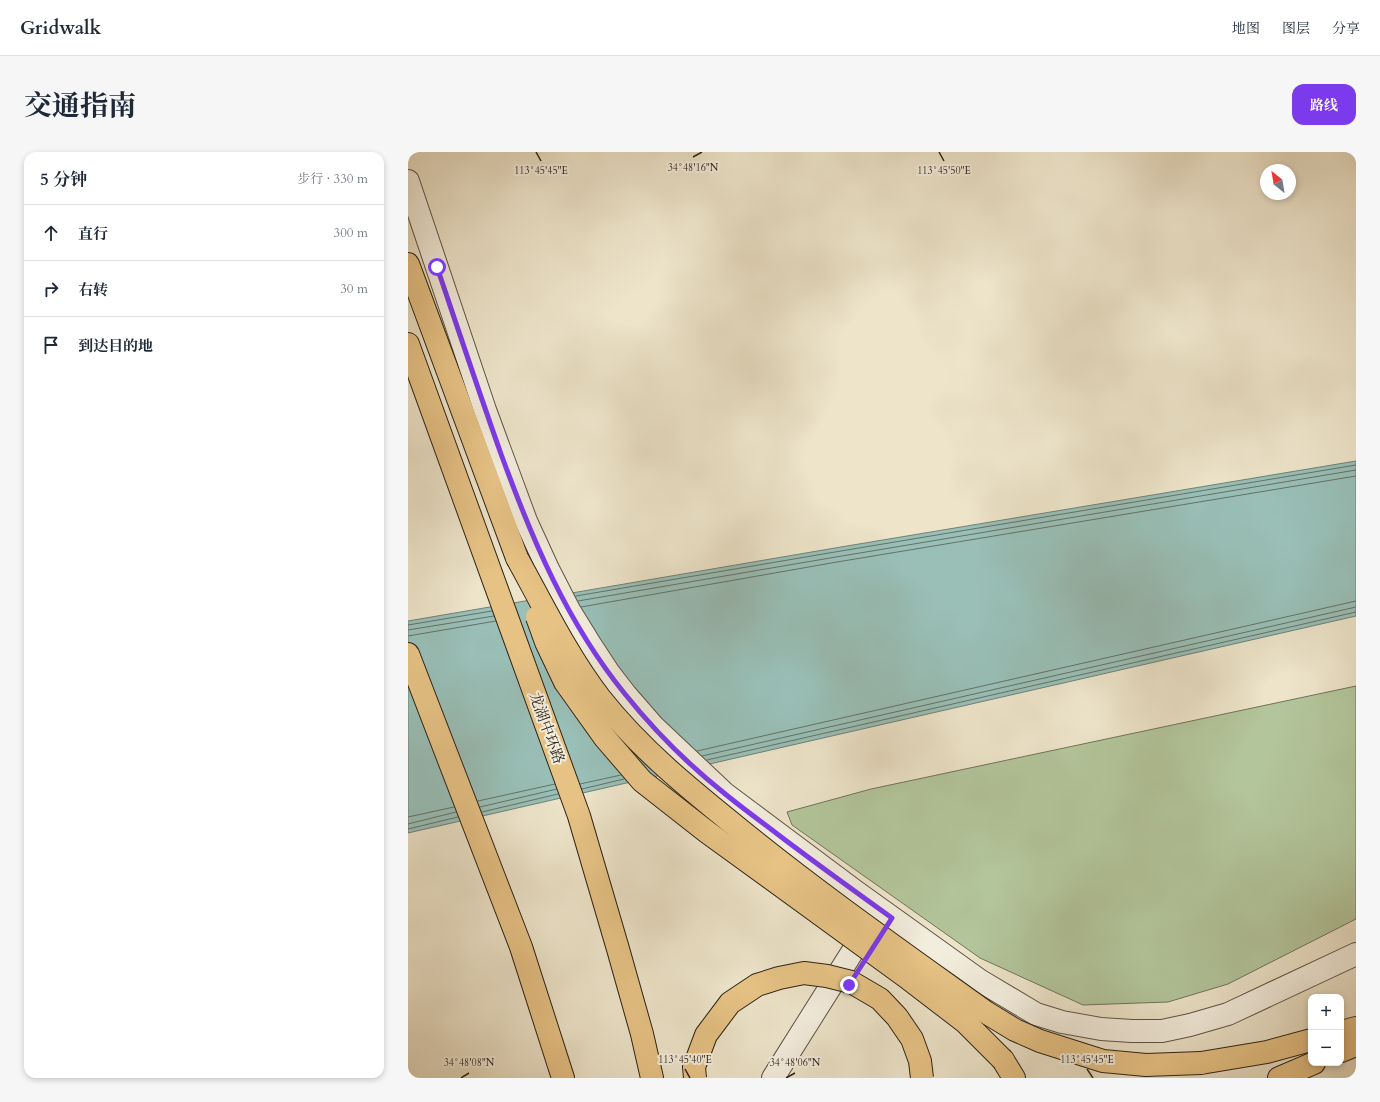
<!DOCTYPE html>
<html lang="zh">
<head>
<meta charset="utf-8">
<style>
  :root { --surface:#fff; --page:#f6f6f7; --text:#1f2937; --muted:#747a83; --line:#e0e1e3; --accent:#7c3aed }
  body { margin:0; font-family:Cardo,"Noto Serif SC",serif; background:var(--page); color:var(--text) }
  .controls { position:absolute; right:12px; bottom:12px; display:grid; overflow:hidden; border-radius:8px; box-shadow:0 2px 6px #0003 }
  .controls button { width:36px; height:36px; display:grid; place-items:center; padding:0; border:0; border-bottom:1px solid var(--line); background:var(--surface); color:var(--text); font:20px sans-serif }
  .compass { position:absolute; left:852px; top:12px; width:36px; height:36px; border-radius:50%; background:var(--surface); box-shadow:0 2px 6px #0003; rotate:329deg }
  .stop { position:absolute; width:12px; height:12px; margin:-9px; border:3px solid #7c3aed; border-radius:50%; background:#fff }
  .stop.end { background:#7c3aed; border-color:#fff; box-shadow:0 1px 4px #0008 }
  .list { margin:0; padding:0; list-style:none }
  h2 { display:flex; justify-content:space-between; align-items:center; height:52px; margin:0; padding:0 16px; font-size:17px }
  h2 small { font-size:13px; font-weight:400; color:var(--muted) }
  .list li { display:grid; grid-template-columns:26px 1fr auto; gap:12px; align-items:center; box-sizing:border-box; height:56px; padding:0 16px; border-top:1px solid var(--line) }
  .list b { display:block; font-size:15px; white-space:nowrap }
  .list em { font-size:13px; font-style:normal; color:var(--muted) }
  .icon { flex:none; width:22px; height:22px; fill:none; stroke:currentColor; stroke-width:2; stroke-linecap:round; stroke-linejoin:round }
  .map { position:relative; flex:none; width:948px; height:926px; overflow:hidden; border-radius:12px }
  header { display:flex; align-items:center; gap:24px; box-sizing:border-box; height:56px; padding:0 20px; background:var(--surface); border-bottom:1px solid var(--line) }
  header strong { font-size:19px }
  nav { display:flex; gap:22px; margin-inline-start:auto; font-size:14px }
  .intro { display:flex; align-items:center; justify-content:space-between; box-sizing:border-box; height:96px; padding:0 24px }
  h1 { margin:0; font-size:28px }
  .button { padding:10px 18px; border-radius:12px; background:var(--accent); color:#fff; font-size:14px; font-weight:700 }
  main { display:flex; gap:24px; padding:0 24px }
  aside { flex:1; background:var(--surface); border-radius:12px; box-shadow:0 2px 6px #0003 }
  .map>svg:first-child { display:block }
  .green { fill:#b3c59b; stroke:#70745a }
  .water { fill:#99bfb7; stroke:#6e8177 }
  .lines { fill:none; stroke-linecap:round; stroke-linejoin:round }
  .shore { stroke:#647268; stroke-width:1 }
  .minor-casing { stroke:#5e5444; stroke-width:24 }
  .major-casing { stroke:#2e2418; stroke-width:24 }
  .highway-casing { stroke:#2e2418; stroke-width:24 }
  .minor { stroke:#f3eddd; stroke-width:22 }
  .major { stroke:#e6c285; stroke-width:22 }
  .highway { stroke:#e6c285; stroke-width:22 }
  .highway-bridge-casing { stroke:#2e2418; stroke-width:24; stroke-linecap:butt }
  .highway-bridge { stroke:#e6c285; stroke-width:22 }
  .route { stroke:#7c3aed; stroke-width:5 }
  .ticks { fill:none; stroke:#2e2418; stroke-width:1.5 }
  .labels { text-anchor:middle; stroke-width:4; stroke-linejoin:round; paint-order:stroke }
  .street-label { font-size:15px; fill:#2e2418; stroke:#f3eddd }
  .ticks-label { font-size:10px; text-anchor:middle; fill:#2e2418; stroke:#f3eddd; stroke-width:4; stroke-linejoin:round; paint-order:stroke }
</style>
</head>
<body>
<header>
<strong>Gridwalk</strong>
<nav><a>地图</a><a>图层</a><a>分享</a></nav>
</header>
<div class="intro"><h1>交通指南</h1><a class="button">路线</a></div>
<main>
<aside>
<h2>5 分钟<small>步行 · 330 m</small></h2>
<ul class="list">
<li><svg class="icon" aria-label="ahead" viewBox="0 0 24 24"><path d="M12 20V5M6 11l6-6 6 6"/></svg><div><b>直行</b></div><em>300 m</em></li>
<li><svg class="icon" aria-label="right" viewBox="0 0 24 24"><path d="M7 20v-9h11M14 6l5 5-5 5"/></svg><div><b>右转</b></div><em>30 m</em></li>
<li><svg class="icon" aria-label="arrive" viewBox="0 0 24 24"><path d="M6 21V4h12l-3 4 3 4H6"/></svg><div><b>到达目的地</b></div></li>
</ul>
</aside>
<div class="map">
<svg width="948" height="926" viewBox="0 0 948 926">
  <rect width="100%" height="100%" fill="#ede4ca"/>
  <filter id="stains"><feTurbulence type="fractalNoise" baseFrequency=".005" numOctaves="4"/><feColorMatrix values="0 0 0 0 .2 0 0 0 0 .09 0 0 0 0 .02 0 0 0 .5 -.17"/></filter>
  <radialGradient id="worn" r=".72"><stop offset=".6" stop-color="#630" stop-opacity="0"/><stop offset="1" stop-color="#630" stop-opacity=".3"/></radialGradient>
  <polygon class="green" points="948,534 948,767 820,832 760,850 675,853 572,806 384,673 379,660 463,637"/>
  <polygon class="water" points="948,309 948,464 0,681 0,469 427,396"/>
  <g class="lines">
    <g class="shore">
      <polyline points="168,444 427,400 948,313"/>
      <polyline points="170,449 428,405 948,318"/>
      <polyline points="173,455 429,410 948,324"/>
      <polyline points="0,473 84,459"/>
      <polyline points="0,478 86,464"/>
      <polyline points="0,484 88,469"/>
      <polyline points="289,599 948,449"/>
      <polyline points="294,604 948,455"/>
      <polyline points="299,608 948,460"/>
      <polyline points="172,632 213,623"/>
      <polyline points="174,637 216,627"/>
      <polyline points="70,649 147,632"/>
      <polyline points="72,655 149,637"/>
      <polyline points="74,660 150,642"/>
      <polyline points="0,665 46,655"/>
      <polyline points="0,672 48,660"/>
      <polyline points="0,677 50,665"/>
    </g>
    <defs>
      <g id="minor">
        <polyline points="0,29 77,258 118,369 140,417 161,458 182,492 201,521 218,543 245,574 316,641 447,739 571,828 628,862 654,870 693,877 724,879 754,879 782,873 820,862 948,802"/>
        <polyline points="365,926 460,775"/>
      </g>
      <g id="major">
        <polyline points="0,192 171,664 210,797 234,882 244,926"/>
        <polyline points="0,502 113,795 155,926"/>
      </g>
      <g id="highway">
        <polyline points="0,112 109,406"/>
        <polyline points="933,880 948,876"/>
        <polyline points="933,899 948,893"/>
        <polyline points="595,908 606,926"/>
        <polyline points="793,911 859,900 903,888"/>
        <polyline points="871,926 906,911"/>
      </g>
    </defs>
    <use href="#minor" class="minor-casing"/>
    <use href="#major" class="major-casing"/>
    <use href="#highway" class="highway-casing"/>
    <use href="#minor" class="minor"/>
    <use href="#major" class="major"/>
    <use href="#highway" class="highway"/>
    <defs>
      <g id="highway-bridge">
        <path d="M 109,406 C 135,453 159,503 192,546 C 233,598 284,639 335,680 C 414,744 497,802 579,861 L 607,878 L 632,889 L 695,909 L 738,913 L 793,911"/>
        <polyline points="129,465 138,490 157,530 197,586 234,629 299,680 497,824 557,870 595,908"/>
        <polyline points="287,926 286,915 298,883 322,851 349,833 371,826 396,821 419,824 443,830 472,847 489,865 504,887 512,909 514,926"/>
      </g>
    </defs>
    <use href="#highway-bridge" class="highway-bridge-casing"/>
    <use href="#highway-bridge" class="highway-bridge"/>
  </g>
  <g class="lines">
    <path class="route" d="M 29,115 C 50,177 71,240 93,302 C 124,387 159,471 217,542 C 245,577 281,613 316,641 C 333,655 351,668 368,681 C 406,710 445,738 484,766 L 441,833"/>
  </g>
  <path class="ticks" d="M 128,0 L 133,9M 531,0 L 536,9M 285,5 L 294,0M 277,917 L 282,926M 679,917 L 685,926M 53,926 L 61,921M 378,926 L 387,921"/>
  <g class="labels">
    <g class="street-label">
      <text transform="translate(139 576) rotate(70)" y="5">龙湖中环路</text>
    </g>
  </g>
  <g class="ticks-label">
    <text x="285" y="19">34°48'16"N</text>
    <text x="133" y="22">113°45'45"E</text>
    <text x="536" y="22">113°45'50"E</text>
    <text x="277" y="911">113°45'40"E</text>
    <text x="679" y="911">113°45'45"E</text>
    <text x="61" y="914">34°48'08"N</text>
    <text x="387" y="914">34°48'06"N</text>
  </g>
  <rect width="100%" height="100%" filter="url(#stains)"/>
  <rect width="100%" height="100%" fill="url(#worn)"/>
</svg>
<div class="controls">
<button>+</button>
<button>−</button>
</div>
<svg class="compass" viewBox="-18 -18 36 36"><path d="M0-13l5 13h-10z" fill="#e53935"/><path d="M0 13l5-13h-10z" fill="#747a83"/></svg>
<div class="stop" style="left:29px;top:115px"></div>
<div class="stop end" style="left:441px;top:833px"></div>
</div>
</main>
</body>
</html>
